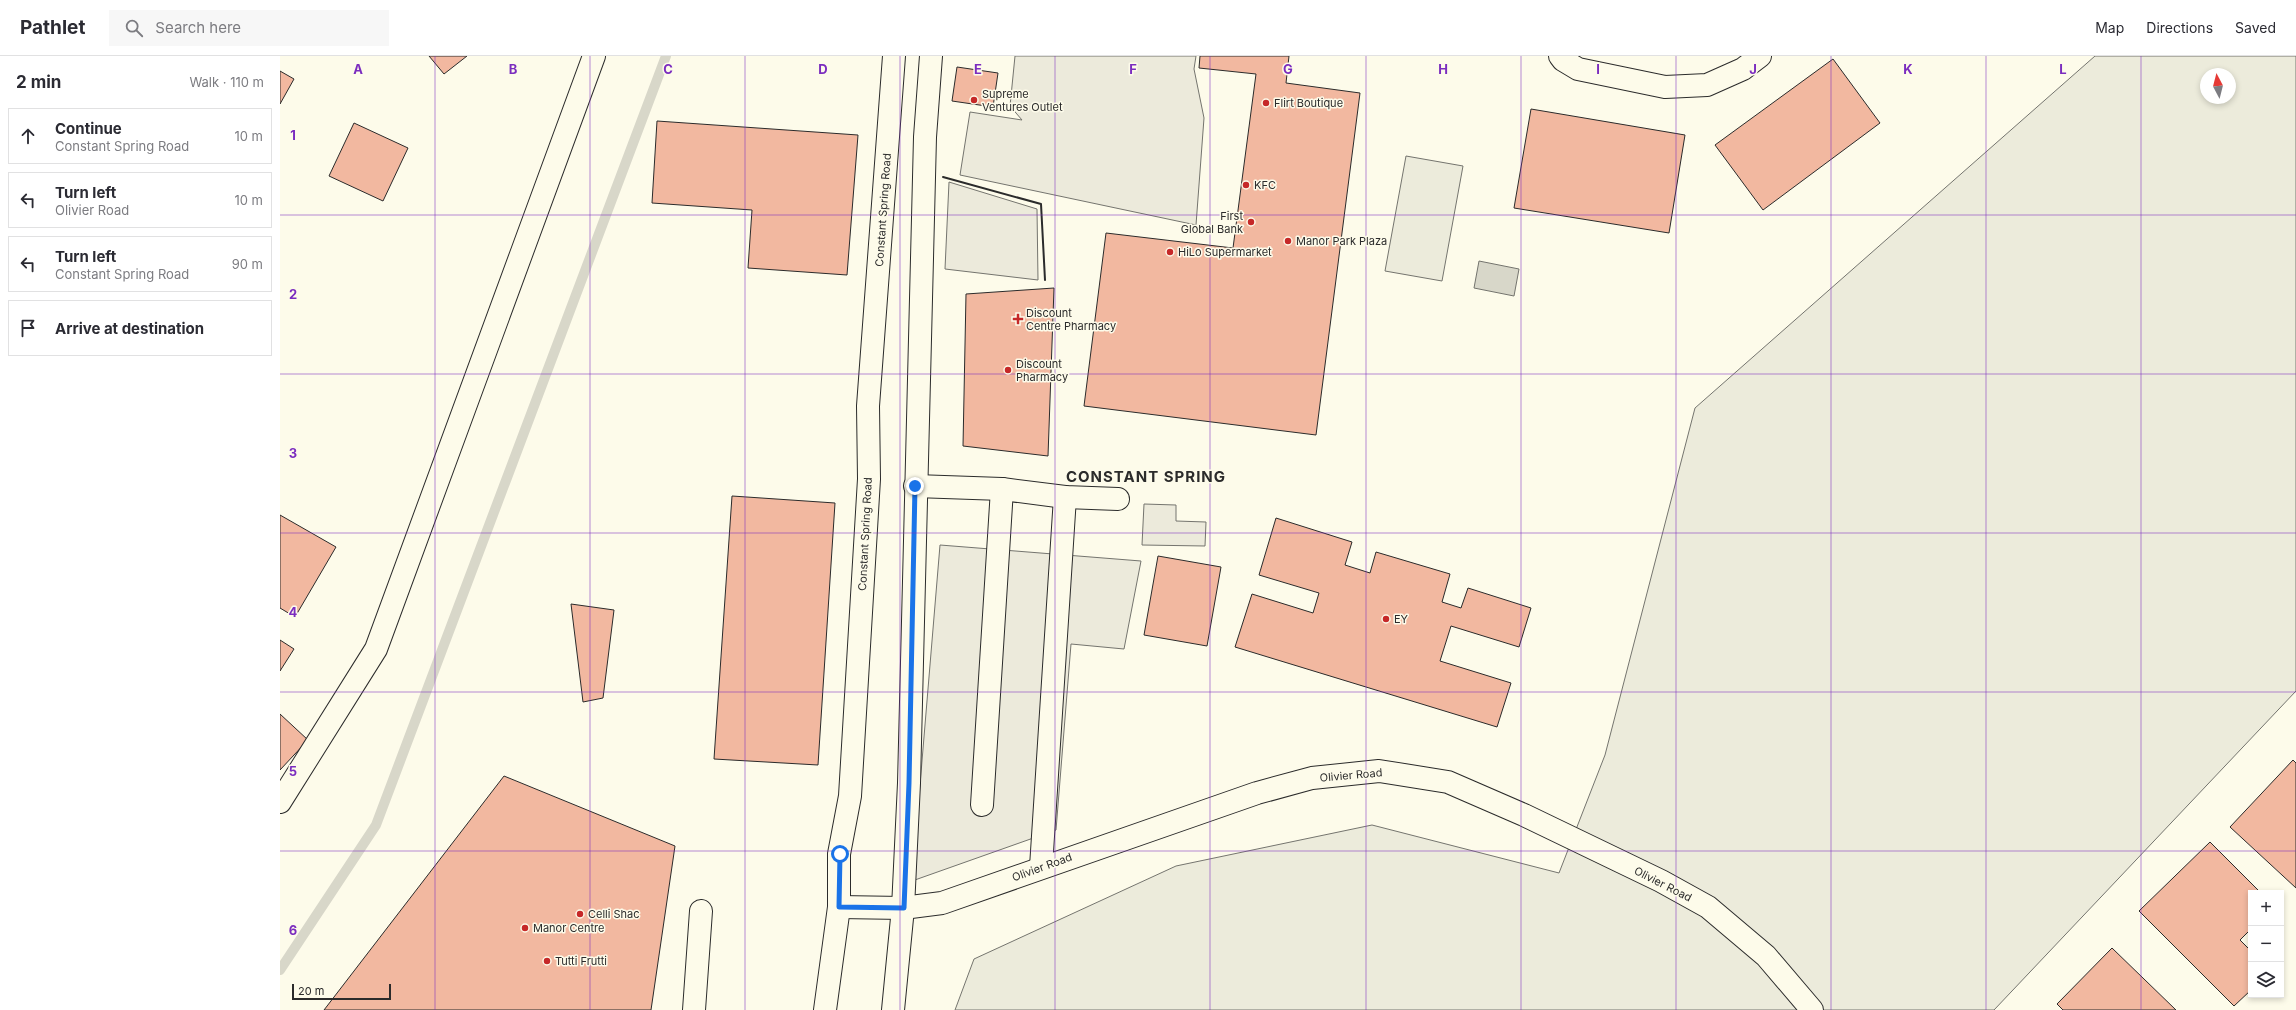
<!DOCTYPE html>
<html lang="en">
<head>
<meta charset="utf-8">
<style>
  :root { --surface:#fff; --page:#f7f7f7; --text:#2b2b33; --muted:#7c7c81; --line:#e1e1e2 }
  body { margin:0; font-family:Inter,sans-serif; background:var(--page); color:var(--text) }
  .controls { position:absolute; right:12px; bottom:12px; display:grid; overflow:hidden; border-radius:0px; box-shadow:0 2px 6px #0003 }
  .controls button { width:36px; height:36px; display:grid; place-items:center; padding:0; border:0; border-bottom:1px solid var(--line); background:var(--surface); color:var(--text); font:20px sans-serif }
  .compass { position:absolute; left:1920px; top:12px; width:36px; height:36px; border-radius:50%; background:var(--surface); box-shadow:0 2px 6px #0003; rotate:353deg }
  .scale { position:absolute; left:12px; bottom:10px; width:99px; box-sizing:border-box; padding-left:4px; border:2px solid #2b2b2b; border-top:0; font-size:11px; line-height:14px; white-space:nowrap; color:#2b2b2b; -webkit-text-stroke:3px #fdfbea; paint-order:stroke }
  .stop { position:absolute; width:12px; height:12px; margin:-9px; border:3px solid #1a73e8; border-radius:50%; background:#fff }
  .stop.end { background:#1a73e8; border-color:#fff; box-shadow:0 1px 4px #0008 }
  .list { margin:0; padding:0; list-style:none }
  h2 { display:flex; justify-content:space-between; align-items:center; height:52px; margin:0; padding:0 16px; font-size:17px }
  h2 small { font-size:13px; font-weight:400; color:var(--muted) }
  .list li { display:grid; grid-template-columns:26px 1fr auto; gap:12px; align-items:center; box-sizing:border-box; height:56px; margin:0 8px 8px; padding:0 8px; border:1px solid var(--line); border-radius:0px }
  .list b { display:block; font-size:15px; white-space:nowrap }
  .list p { margin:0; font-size:13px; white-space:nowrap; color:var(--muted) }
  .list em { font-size:13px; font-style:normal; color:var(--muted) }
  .icon { flex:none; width:22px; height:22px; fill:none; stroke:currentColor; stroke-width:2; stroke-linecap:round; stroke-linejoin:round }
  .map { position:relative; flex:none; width:2016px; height:954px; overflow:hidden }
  header { display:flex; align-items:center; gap:24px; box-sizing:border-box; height:56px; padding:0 20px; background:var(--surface); border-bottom:1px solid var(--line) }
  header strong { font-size:19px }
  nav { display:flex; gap:22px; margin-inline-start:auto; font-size:14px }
  .search { width:280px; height:36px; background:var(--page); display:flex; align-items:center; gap:10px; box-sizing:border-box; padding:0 14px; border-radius:0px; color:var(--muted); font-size:15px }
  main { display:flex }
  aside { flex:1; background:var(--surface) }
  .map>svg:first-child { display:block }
  .green { fill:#ecebdb; stroke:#74746e; fill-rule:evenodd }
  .parking { fill:#eceadb; stroke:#74746e }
  .water { fill:#d8d7c9; stroke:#74746e }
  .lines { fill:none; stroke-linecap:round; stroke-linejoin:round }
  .stream { stroke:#d8d7c9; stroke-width:10 }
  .building { fill:#f2b8a0; stroke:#2b2b2b }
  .minor-casing { stroke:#2b2b2b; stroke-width:24 }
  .major-casing { stroke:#2b2b2b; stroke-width:24 }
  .minor { stroke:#fdfbea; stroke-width:22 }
  .major { stroke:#fdfbea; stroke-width:22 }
  .wall { stroke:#2b2b2b; stroke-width:2 }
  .route { stroke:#1a73e8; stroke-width:5 }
  .grid { fill:none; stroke:#7b2cbf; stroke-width:1; stroke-opacity:0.55 }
  .poi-dot { fill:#c62828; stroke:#fdfbea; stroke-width:1.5 }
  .labels { text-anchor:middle; stroke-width:3; stroke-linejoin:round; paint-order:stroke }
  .poi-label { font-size:11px; fill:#2b2b2b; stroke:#fdfbea; text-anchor:start }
  .street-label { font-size:11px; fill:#2b2b2b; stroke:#fdfbea }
  .district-label { font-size:15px; font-weight:bold; letter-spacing:1px; fill:#2b2b2b; stroke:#fdfbea }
  .grid-label { font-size:13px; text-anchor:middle; font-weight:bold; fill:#7b2cbf; stroke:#fdfbea; stroke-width:3; stroke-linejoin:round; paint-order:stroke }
</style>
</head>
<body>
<header>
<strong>Pathlet</strong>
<div class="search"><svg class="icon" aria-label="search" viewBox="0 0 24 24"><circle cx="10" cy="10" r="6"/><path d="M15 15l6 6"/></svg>Search here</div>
<nav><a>Map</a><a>Directions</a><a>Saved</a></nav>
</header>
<main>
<aside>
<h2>2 min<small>Walk · 110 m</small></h2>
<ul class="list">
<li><svg class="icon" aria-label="ahead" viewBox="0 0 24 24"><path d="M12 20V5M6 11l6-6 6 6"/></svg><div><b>Continue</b><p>Constant Spring Road</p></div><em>10 m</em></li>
<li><svg class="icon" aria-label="left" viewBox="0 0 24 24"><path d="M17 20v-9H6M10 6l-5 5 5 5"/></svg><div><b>Turn left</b><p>Olivier Road</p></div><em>10 m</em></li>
<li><svg class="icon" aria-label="left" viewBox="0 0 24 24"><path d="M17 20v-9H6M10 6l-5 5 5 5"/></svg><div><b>Turn left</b><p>Constant Spring Road</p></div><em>90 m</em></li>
<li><svg class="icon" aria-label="arrive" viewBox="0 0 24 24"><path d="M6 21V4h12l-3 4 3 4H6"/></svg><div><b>Arrive at destination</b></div></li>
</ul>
</aside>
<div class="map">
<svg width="2016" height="954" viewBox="0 0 2016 954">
  <rect width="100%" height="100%" fill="#fdfbea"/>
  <g class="green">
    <path d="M 1815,0 L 2016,0 L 2016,635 L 1714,954 L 675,954 L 694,903 L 896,810 L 1092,769 L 1279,817 L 1325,699 L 1415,352 ZM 1926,18 L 1950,18 L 1950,42 L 1926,42 Z"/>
    <polygon points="1126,100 1183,110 1162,225 1105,215"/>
  </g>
  <g class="parking">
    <polygon points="735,0 916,0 914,13 924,62 916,169 680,119 690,56 742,64 730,50"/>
    <polygon points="669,126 757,153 758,224 665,213"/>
    <polygon points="864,448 896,449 896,465 926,466 925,490 862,489"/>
    <polygon points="660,489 861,505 844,593 791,588 776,774 632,825"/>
  </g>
  <polygon class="water" points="1199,205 1239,213 1234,240 1194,232"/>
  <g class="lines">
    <polyline class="stream" points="0,914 96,769 386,0"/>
  </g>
  <g class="building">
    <polygon points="149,0 187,0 164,18"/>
    <polygon points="920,0 1009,0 1006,27 1080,37 1036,379 804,350 826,177 953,192 976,18 919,12"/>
    <polygon points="1553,3 1600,67 1483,154 1435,89"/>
    <polygon points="677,11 718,17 713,51 672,45"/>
    <polygon points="0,15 14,23 0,48"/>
    <polygon points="1251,53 1405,79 1389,177 1234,152"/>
    <polygon points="377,65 578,79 567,219 468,212 472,154 372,147"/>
    <polygon points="74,67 128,92 103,145 49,120"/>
    <polygon points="774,232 768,400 683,390 686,238"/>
    <polygon points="452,440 555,447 538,709 434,703"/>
    <polygon points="0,459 56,491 15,561 0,552"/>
    <polygon points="996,462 1072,486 1065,509 1090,517 1096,496 1170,518 1162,546 1181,552 1188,532 1251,552 1239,591 1171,570 1160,605 1231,627 1217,671 955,591 972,538 1033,557 1039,537 979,519"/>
    <polygon points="878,500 941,511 927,590 864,579"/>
    <polygon points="291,548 334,554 323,642 303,646"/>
    <polygon points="0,584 14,593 0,615"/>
    <polygon points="0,658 28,684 0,714"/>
    <polygon points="2013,704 2016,707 2016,832 1950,771"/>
    <polygon points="224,720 395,790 371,954 44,954"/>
    <polygon points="1930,786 1981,837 1971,837 1971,873 1960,884 1971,895 1971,934 1954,950 1859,855"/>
    <polygon points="1832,892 1896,954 1783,954 1777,948"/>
  </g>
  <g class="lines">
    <defs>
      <g id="minor">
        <polyline points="1280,0 1283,4 1298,13 1385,31 1427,29 1463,13 1480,0"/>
        <polyline points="635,430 722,433 785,441 838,443"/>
        <polyline points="0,746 96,593 314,0"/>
        <polyline points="702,749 722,433"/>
        <polyline points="761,811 785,441"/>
        <polyline points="414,954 421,855"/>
      </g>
      <g id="major">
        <polyline points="559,851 623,852 662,847 977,737 1032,722 1099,715 1168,726 1244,759 1381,825 1428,851 1486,900 1532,954"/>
        <polyline points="545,954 559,851 559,798 570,740 589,423 588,350 614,0"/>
        <polyline points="613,954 623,852 629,727 645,81 651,0"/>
      </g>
    </defs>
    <use href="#minor" class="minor-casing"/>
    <use href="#major" class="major-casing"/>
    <use href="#minor" class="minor"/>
    <use href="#major" class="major"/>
    <polyline class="wall" points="663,121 761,148 765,224"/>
  </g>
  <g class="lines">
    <polyline class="route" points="560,798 559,851 624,852 629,727 635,430"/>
  </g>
  <path class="grid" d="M 155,0 L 155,954M 310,0 L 310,954M 465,0 L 465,954M 620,0 L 620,954M 775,0 L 775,954M 930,0 L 930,954M 1086,0 L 1086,954M 1241,0 L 1241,954M 1396,0 L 1396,954M 1551,0 L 1551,954M 1706,0 L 1706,954M 1861,0 L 1861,954M 0,159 L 2016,159M 0,318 L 2016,318M 0,477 L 2016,477M 0,636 L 2016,636M 0,795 L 2016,795"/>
  <g class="poi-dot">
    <circle cx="694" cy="44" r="4"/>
    <circle cx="986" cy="47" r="4"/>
    <circle cx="966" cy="129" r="4"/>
    <circle cx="971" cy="166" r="4"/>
    <circle cx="1008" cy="185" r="4"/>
    <circle cx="890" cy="196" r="4"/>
    <path d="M736 257h4v4h4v4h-4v4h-4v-4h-4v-4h4z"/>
    <circle cx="728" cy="314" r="4"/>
    <circle cx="1106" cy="563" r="4"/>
    <circle cx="300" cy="858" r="4"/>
    <circle cx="245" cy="872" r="4"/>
    <circle cx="267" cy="905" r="4"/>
  </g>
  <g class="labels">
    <g class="poi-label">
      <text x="702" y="42">Supreme<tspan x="702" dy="13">Ventures Outlet</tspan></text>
      <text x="994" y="51">Flirt Boutique</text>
      <text x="974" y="133">KFC</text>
      <text x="963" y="164" text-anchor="end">First<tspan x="963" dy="13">Global Bank</tspan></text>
      <text x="1016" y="189">Manor Park Plaza</text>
      <text x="898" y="200">HiLo Supermarket</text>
      <text x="746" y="261">Discount<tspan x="746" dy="13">Centre Pharmacy</tspan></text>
      <text x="736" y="312">Discount<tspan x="736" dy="13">Pharmacy</tspan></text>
      <text x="1114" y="567">EY</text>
      <text x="308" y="862">Celli Shac</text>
      <text x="253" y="876">Manor Centre</text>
      <text x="275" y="909">Tutti Frutti</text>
    </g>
    <g class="street-label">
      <text transform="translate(603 154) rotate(-86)" y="4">Constant Spring Road</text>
      <text transform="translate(585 478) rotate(-87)" y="4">Constant Spring Road</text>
      <text transform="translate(1071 719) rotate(-5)" y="4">Olivier Road</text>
      <text transform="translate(762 811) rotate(-20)" y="4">Olivier Road</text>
      <text transform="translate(1383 828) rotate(27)" y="4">Olivier Road</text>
    </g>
    <g class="district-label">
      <text x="866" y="426">CONSTANT SPRING</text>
    </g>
  </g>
  <g class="grid-label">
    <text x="78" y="18">A</text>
    <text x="233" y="18">B</text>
    <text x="388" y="18">C</text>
    <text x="543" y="18">D</text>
    <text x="698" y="18">E</text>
    <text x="853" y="18">F</text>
    <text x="1008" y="18">G</text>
    <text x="1163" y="18">H</text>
    <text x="1318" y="18">I</text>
    <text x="1473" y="18">J</text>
    <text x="1628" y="18">K</text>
    <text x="1783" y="18">L</text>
    <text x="13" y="84">1</text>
    <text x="13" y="243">2</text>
    <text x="13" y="402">3</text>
    <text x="13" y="561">4</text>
    <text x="13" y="720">5</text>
    <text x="13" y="879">6</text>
  </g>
</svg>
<div class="controls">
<button>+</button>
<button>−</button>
<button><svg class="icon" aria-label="layers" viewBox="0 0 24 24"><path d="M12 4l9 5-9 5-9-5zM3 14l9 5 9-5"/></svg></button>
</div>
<svg class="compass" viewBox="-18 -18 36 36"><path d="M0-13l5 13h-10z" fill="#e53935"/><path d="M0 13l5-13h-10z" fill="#7c7c81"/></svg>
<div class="scale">20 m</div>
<div class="stop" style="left:560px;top:798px"></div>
<div class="stop end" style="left:635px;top:430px"></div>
</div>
</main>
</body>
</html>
